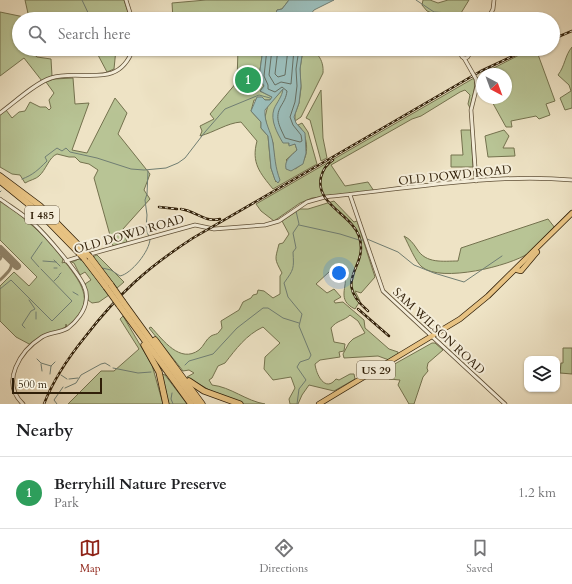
<!DOCTYPE html>
<html lang="en">
<head>
<meta charset="utf-8">
<style>
  :root { --surface:#fff; --page:#f2f2f2; --text:#202124; --muted:#757577; --line:#e0e0e0; --accent:#8f2418 }
  body { margin:0; font-family:Cardo,serif; background:var(--page); color:var(--text) }
  .controls { position:absolute; right:12px; bottom:12px; display:grid; overflow:hidden; border-radius:8px; box-shadow:0 1px 3px #0004 }
  .controls button { width:36px; height:36px; display:grid; place-items:center; padding:0; border:0; border-bottom:1px solid var(--line); background:var(--surface); color:var(--text); font:20px sans-serif }
  .compass { position:absolute; left:476px; top:68px; width:36px; height:36px; border-radius:50%; background:var(--surface); box-shadow:0 1px 3px #0004; rotate:139deg }
  .scale { position:absolute; left:12px; bottom:10px; width:90px; box-sizing:border-box; padding-left:4px; border:2px solid #301f08; border-top:0; font-size:11px; line-height:14px; white-space:nowrap; color:#301f08; -webkit-text-stroke:3px #f4edd9; paint-order:stroke }
  .you { position:absolute; left:339px; top:273px; width:14px; height:14px; margin:-10px; border:3px solid #fff; border-radius:50%; background:#1a73e8; box-shadow:0 0 0 6px #1a73e833 }
  .badge { display:grid; place-items:center; width:26px; height:26px; border-radius:50%; background:var(--accent); color:#fff; font-size:13px; font-weight:700 }
  .pin { position:absolute; translate:-50% -50%; border:2px solid #fff; box-shadow:0 1px 4px #0006 }
  .list { margin:0; padding:0; list-style:none }
  h2 { display:flex; justify-content:space-between; align-items:center; height:52px; margin:0; padding:0 16px; font-size:17px }
  h2 small { font-size:13px; font-weight:400; color:var(--muted) }
  .list li { display:grid; grid-template-columns:26px 1fr auto; gap:12px; align-items:center; box-sizing:border-box; height:72px; padding:0 16px; border-top:1px solid var(--line) }
  .list b { display:block; font-size:15px; white-space:nowrap }
  .list p { margin:0; font-size:13px; white-space:nowrap; color:var(--muted) }
  .list em { font-size:13px; font-style:normal; color:var(--muted) }
  .icon { flex:none; width:22px; height:22px; fill:none; stroke:currentColor; stroke-width:2; stroke-linecap:round; stroke-linejoin:round }
  .map { position:relative; flex:none; width:572px; height:404px; overflow:hidden }
  .search { position:absolute; background:var(--surface); box-shadow:0 1px 3px #0004; left:12px; right:12px; top:12px; height:44px; display:flex; align-items:center; gap:10px; box-sizing:border-box; padding:0 14px; border-radius:22px; color:var(--muted); font-size:15px }
  .sheet { height:124px; background:var(--surface) }
  nav { display:flex; justify-content:space-around; align-items:center; box-sizing:border-box; height:56px; border-top:1px solid var(--line); background:var(--surface); font-size:11px; color:var(--muted) }
  nav a { display:grid; justify-items:center; gap:2px }
  nav .on { color:var(--accent) }
  .map>svg:first-child { display:block }
  .green { fill:#b8c495; stroke:#74724e }
  .water { fill:#9bbdba; stroke:#707e73 }
  .lines { fill:none; stroke-linecap:round; stroke-linejoin:round }
  .shore { stroke:#666e61; stroke-width:1 }
  .stream { stroke:#707e73; stroke-width:1 }
  .taxiway { stroke:#8f8166; stroke-width:3 }
  .runway { stroke:#8f8166; stroke-width:8 }
  .minor-casing { stroke:#605037; stroke-width:4.5 }
  .major-casing { stroke:#301f08; stroke-width:6 }
  .highway-casing { stroke:#301f08; stroke-width:7 }
  .minor { stroke:#f4edd9; stroke-width:3 }
  .major { stroke:#e7c282; stroke-width:4.5 }
  .highway { stroke:#e7c282; stroke-width:5.5 }
  .rail-casing { stroke:#301f08; stroke-width:2.5 }
  .rail { stroke:#f4edd9; stroke-width:1; stroke-dasharray:3; stroke-linecap:butt }
  .minor-bridge-casing { stroke:#605037; stroke-width:4.5; stroke-linecap:butt }
  .highway-bridge-casing { stroke:#301f08; stroke-width:7; stroke-linecap:butt }
  .minor-bridge { stroke:#f4edd9; stroke-width:3 }
  .highway-bridge { stroke:#e7c282; stroke-width:5.5 }
  .labels { text-anchor:middle; stroke-width:4; stroke-linejoin:round; paint-order:stroke }
  .shield { fill:#f4edd9; stroke:#6b5d47; stroke-width:1 }
  .shield-label { font-size:11px; font-weight:bold; fill:#301f08 }
  .street-label { font-size:12px; fill:#301f08; stroke:#f4edd9 }
</style>
</head>
<body>
<div class="map">
<svg width="572" height="404" viewBox="0 0 572 404">
  <rect width="100%" height="100%" fill="#eee3c5"/>
  <filter id="stains"><feTurbulence type="fractalNoise" baseFrequency=".005" numOctaves="4"/><feColorMatrix values="0 0 0 0 .2 0 0 0 0 .09 0 0 0 0 .02 0 0 0 .5 -.17"/></filter>
  <radialGradient id="worn" r=".72"><stop offset=".6" stop-color="#630" stop-opacity="0"/><stop offset="1" stop-color="#630" stop-opacity=".3"/></radialGradient>
  <g class="green">
    <polygon points="25,0 124,0 130,19 19,19 19,49 28,49 37,57 51,59 52,76 42,81 24,58 0,76 0,12 29,18"/>
    <polygon points="206,0 289,0 282,9 277,10 274,19 238,19 238,17 173,19 172,3"/>
    <polygon points="423,0 430,0 438,3 448,0 469,0 458,18 443,19 442,17 427,11 422,5"/>
    <path d="M 572,47 L 572,108 L 565,110 L 560,98 L 571,91 L 569,85 L 558,75 C 565,66 565,55 572,47 Z"/>
    <polygon points="83,49 116,49 114,69 107,72 98,55"/>
    <path d="M 238,49 L 263,49 L 259,77 L 264,86 L 260,91 L 272,97 L 270,100 L 254,100 L 251,111 L 261,122 L 261,128 L 268,136 L 271,168 L 276,182 L 273,143 L 267,127 L 265,117 L 268,105 L 284,88 C 280,111 263,124 289,143 L 289,145 L 295,144 L 297,150 L 286,160 L 295,169 C 311,161 309,136 298,125 L 302,123 L 308,132 L 317,164 L 273,189 C 260,173 251,163 257,141 L 241,122 C 227,123 215,132 200,136 L 202,131 L 200,126 L 214,119 L 210,114 L 237,82 Z"/>
    <path d="M 303,49 C 317,49 324,60 323,73 L 301,117 L 295,121 L 295,114 L 299,103 L 301,88 L 300,69 Z"/>
    <polygon points="531,49 536,49 555,101 546,104 550,115 539,119 536,116 511,121 512,127 506,127 490,98 506,98 506,74 482,74"/>
    <path d="M 73,78 L 75,104 L 89,103 L 72,150 L 87,153 L 115,98 L 127,113 L 118,134 L 150,174 L 144,190 L 150,199 L 123,229 L 127,242 L 113,246 L 94,178 L 98,170 L 89,164 L 80,162 L 75,157 L 69,157 L 57,154 C 49,157 46,170 39,176 C 36,179 30,180 25,183 L 20,175 L 12,174 L 0,167 L 0,115 L 6,110 L 12,118 L 19,112 L 25,111 L 30,102 L 40,107 L 46,107 L 49,110 L 51,108 L 49,100 L 54,93 L 46,82 L 54,79 Z"/>
    <polygon points="474,78 475,85 470,108 468,104 470,95 465,90 460,92 421,116 412,119 331,165 345,186 368,182 374,191 312,198 300,203 274,221 261,211 256,204"/>
    <polygon points="321,90 323,138 327,158 321,161 310,120 306,118"/>
    <polygon points="461,130 471,130 473,167 451,167 451,155 463,155"/>
    <polygon points="504,130 509,136 503,148 514,148 515,156 488,157 485,136"/>
    <path d="M 0,200 C 26,219 43,233 63,259 L 62,263 L 65,262 C 84,286 96,304 67,327 L 66,324 L 65,329 L 50,333 L 31,345 L 16,337 L 0,321 L 0,286 L 14,272 L 29,286 L 37,277 L 0,240 Z"/>
    <path d="M 334,201 L 354,222 L 357,221 L 375,277 L 361,293 L 355,291 L 360,301 L 355,309 C 336,300 348,287 345,274 L 341,275 L 342,279 L 333,272 L 329,272 L 316,284 L 327,293 L 334,289 L 341,297 L 334,301 L 335,303 L 343,302 L 364,320 L 365,328 L 389,349 L 398,352 L 398,355 L 389,360 L 378,356 L 344,358 L 343,354 L 349,343 L 353,339 L 365,333 L 358,321 L 350,315 C 344,321 337,320 331,328 L 334,342 L 345,344 L 344,351 L 339,352 L 340,357 L 320,360 L 315,364 C 316,374 325,393 336,379 L 339,380 L 350,374 L 354,374 L 355,379 L 334,391 L 309,385 L 302,395 L 298,404 L 290,404 L 289,399 L 295,388 L 291,377 L 273,380 L 264,369 L 265,357 L 280,343 L 263,327 C 246,335 236,349 225,363 L 218,366 L 212,378 L 209,380 L 212,385 C 231,387 246,401 265,404 L 243,404 L 211,391 L 187,377 L 194,373 L 189,370 L 183,371 L 149,328 L 151,327 C 163,340 180,364 199,350 C 204,346 206,339 211,336 C 214,334 217,335 219,332 L 222,328 L 221,321 L 239,310 L 243,302 L 251,298 L 253,295 L 257,294 L 258,290 L 264,291 L 273,298 L 280,294 L 280,276 L 282,273 C 274,258 275,260 279,244 L 283,243 L 289,234 L 282,221 L 300,209 L 308,209 Z"/>
    <path d="M 548,219 L 555,228 C 547,236 538,247 529,253 C 510,266 441,283 422,267 C 416,263 408,243 404,236 C 410,239 413,243 417,249 C 426,264 443,261 458,261 L 461,248 Z"/>
    <polygon points="96,255 97,255 124,282 117,288 93,257"/>
    <polygon points="80,258 80,260 82,260 109,295 99,302 92,303 88,300 85,284 91,280 85,272 80,275 74,263 69,261 75,261"/>
    <polygon points="123,316 152,365 163,404 68,404 101,371 114,371 139,349 120,319"/>
    <polygon points="432,343 435,343 443,350 428,363 427,368 428,371 423,377 414,404 409,404 398,385 400,380 389,379 388,376 394,373 391,366"/>
    <polygon points="563,348 572,348 572,374 560,373 561,363 563,363"/>
    <polygon points="162,374 165,375 187,404 167,404"/>
  </g>
  <g class="water">
    <polygon points="289,0 334,0 314,10 307,19 274,19 277,10 282,9"/>
    <path d="M 263,49 L 303,49 L 300,69 L 301,86 L 299,103 L 294,117 L 296,123 L 305,133 L 306,153 L 303,164 L 291,171 L 286,169 C 284,160 291,156 297,150 L 295,144 L 289,146 L 289,143 L 283,143 C 277,133 270,120 274,109 C 277,102 282,97 283,89 L 265,110 C 264,123 271,131 273,143 C 275,157 275,167 280,180 L 278,183 L 275,180 L 271,168 L 268,136 L 261,128 L 261,122 L 251,111 L 257,97 L 262,97 L 265,100 L 270,100 L 272,97 L 260,91 L 264,86 L 259,77 Z"/>
  </g>
  <g class="lines">
    <g class="shore">
      <path d="M 267,49 L 264,76 L 268,85 L 268,89 L 275,92 L 282,87 L 287,91 C 286,98 284,101 281,106 C 274,118 280,127 285,138 L 300,142 L 302,141 L 301,135 L 293,125 L 290,117 L 295,102 L 297,86 L 296,69 L 299,49"/>
      <polyline points="272,49 269,75 275,85 281,82 291,84 294,49"/>
      <polyline points="278,49 275,74 278,77 285,75 288,49"/>
    </g>
    <g class="stream">
      <polyline points="82,0 91,19"/>
      <polyline points="416,0 434,12 449,13"/>
      <polyline points="148,171 147,194 145,200 147,215 146,229 149,237"/>
      <path d="M 22,179 C 33,175 38,170 47,161 L 45,157 L 57,148 L 62,151 L 66,148 L 70,152 L 97,158 L 131,169 L 144,170 L 166,168 L 178,163 L 185,158 L 205,132 L 225,109 L 259,95 L 270,98"/>
      <polyline points="0,192 1,191"/>
      <path d="M 296,211 L 299,224 L 293,233 L 296,248 L 293,252 C 294,269 294,269 284,283 L 288,297 L 302,314 L 299,326 L 311,355 L 309,359 L 300,362 L 297,367 L 306,380 L 299,389 L 297,404"/>
      <polyline points="299,225 340,234 359,240"/>
      <polyline points="367,239 398,252 414,265 434,273 464,282 502,256"/>
      <polyline points="361,240 364,240"/>
      <polyline points="54,260 60,266"/>
      <polyline points="43,261 56,262"/>
      <polyline points="39,267 31,258 42,242"/>
      <polyline points="54,268 57,268"/>
      <path d="M 102,268 L 111,270 L 120,276 C 131,274 150,251 150,239"/>
      <polyline points="59,275 61,273"/>
      <polyline points="54,281 59,276"/>
      <polyline points="0,289 11,280 52,321 72,301 41,269"/>
      <polyline points="73,292 78,295"/>
      <polyline points="36,312 36,319"/>
      <polyline points="25,328 22,325 31,311 35,309 29,300"/>
      <polyline points="37,359 41,363 51,366"/>
      <polyline points="41,364 42,371"/>
      <polyline points="185,365 189,361 213,354 237,328 263,308 268,308 283,318 299,323"/>
      <polyline points="113,368 138,373 151,372"/>
      <polyline points="50,374 51,366 55,362"/>
      <polyline points="61,375 67,379"/>
      <polyline points="69,379 78,378"/>
      <polyline points="65,388 76,383 81,375 101,364 105,363 110,366"/>
      <polyline points="172,393 171,399 173,404"/>
      <polyline points="57,404 54,400 63,387"/>
    </g>
    <g class="taxiway">
      <polyline points="0,249 2,255 0,259"/>
      <path d="M 0,280 C 6,274 15,268 10,259"/>
    </g>
    <polyline class="runway" points="0,249 17,266"/>
    <defs>
      <g id="minor">
        <polyline points="126,0 132,19"/>
        <polyline points="488,19 493,9 494,0"/>
        <circle cx="465" cy="54" r="4"/>
        <polyline points="468,54 473,49"/>
        <polyline points="464,58 472,72"/>
        <path d="M 0,113 C 14,103 35,83 51,78 C 81,68 118,91 133,49"/>
        <polyline points="476,181 471,110 477,86 476,79"/>
        <polyline points="350,195 383,291 505,404"/>
        <path d="M 0,199 C 11,207 24,215 34,224 C 46,235 78,272 84,286 C 86,290 87,296 86,301 C 85,311 76,322 68,328 C 60,333 50,332 42,337 C 20,351 0,382 23,404"/>
        <path d="M 87,255 L 195,225 L 214,229 L 265,225 L 279,221 L 307,202 L 325,197 C 405,189 491,173 572,180"/>
        <polyline points="66,261 82,256"/>
      </g>
      <g id="major">
        <polyline points="517,270 521,271 537,252"/>
        <polyline points="319,404 460,319 488,296 572,213"/>
      </g>
      <g id="highway">
        <polyline points="0,176 40,206 85,252"/>
        <polyline points="0,181 42,215 80,254"/>
        <polyline points="90,257 111,285"/>
        <polyline points="84,258 106,287"/>
        <polyline points="123,302 197,404"/>
        <polyline points="119,305 191,404"/>
        <polyline points="155,340 202,404"/>
        <polyline points="144,345 159,372 166,404"/>
        <polyline points="189,381 204,391 240,404"/>
      </g>
    </defs>
    <use href="#minor" class="minor-casing"/>
    <use href="#major" class="major-casing"/>
    <use href="#highway" class="highway-casing"/>
    <use href="#minor" class="minor"/>
    <use href="#major" class="major"/>
    <use href="#highway" class="highway"/>
    <defs>
      <g id="rail">
        <polyline points="553,39 572,31"/>
        <path d="M 333,160 C 327,164 323,169 321,177 C 315,204 351,214 359,236 C 370,269 330,278 368,311"/>
        <polyline points="159,207 177,209"/>
        <path d="M 181,209 C 196,211 205,223 220,219"/>
        <polyline points="358,309 389,336"/>
        <path d="M 44,404 C 54,378 68,358 85,337 C 118,294 148,267 193,238 L 481,71 L 528,49"/>
      </g>
    </defs>
    <use href="#rail" class="rail-casing"/>
    <use href="#rail" class="rail"/>
    <defs>
      <polyline id="minor-bridge" points="472,72 476,79"/>
      <g id="highway-bridge">
        <polyline points="85,252 90,257"/>
        <polyline points="80,254 84,258"/>
        <polyline points="111,285 123,302"/>
        <polyline points="106,287 119,305"/>
      </g>
    </defs>
    <use href="#minor-bridge" class="minor-bridge-casing"/>
    <use href="#highway-bridge" class="highway-bridge-casing"/>
    <use href="#minor-bridge" class="minor-bridge"/>
    <use href="#highway-bridge" class="highway-bridge"/>
  </g>
  <g class="labels">
    <g class="shield">
      <rect x="25" y="206" width="34" height="18" rx="3"/>
      <rect x="357" y="361" width="38" height="18" rx="3"/>
    </g>
    <g class="shield-label">
      <text x="42" y="219">I 485</text>
      <text x="376" y="374">US 29</text>
    </g>
    <g class="street-label">
      <text transform="translate(455 175) rotate(-6)" y="4">OLD DOWD ROAD</text>
      <text transform="translate(129 234) rotate(-16)" y="4">OLD DOWD ROAD</text>
      <text transform="translate(439 331) rotate(43)" y="4">SAM WILSON ROAD</text>
    </g>
  </g>
  <rect width="100%" height="100%" filter="url(#stains)"/>
  <rect width="100%" height="100%" fill="url(#worn)"/>
</svg>
<div class="controls">
<button><svg class="icon" aria-label="layers" viewBox="0 0 24 24"><path d="M12 4l9 5-9 5-9-5zM3 14l9 5 9-5"/></svg></button>
</div>
<svg class="compass" viewBox="-18 -18 36 36"><path d="M0-13l5 13h-10z" fill="#e53935"/><path d="M0 13l5-13h-10z" fill="#757577"/></svg>
<div class="scale">500 m</div>
<div class="you"></div>
<div class="pin badge" style="left:248px;top:80px;background:#2e9e5b">1</div>
<div class="search"><svg class="icon" aria-label="search" viewBox="0 0 24 24"><circle cx="10" cy="10" r="6"/><path d="M15 15l6 6"/></svg>Search here</div>
</div>
<section class="sheet">
<h2>Nearby<small></small></h2>
<ul class="list">
<li><span class="badge" style="background:#2e9e5b">1</span><div><b>Berryhill Nature Preserve</b><p>Park</p></div><em>1.2 km</em></li>
</ul>
</section>
<nav>
<a class="on"><svg class="icon" aria-label="map" viewBox="0 0 24 24"><path d="M3 6l6-2 6 2 6-2v14l-6 2-6-2-6 2zM9 4v14M15 6v14"/></svg>Map</a>
<a><svg class="icon" aria-label="directions" viewBox="0 0 24 24"><path d="M12 3l9 9-9 9-9-9zM9 14v-3h6M13 9l2 2-2 2"/></svg>Directions</a>
<a><svg class="icon" aria-label="saved" viewBox="0 0 24 24"><path d="M7 4h10v16l-5-4-5 4z"/></svg>Saved</a>
</nav>
</body>
</html>
